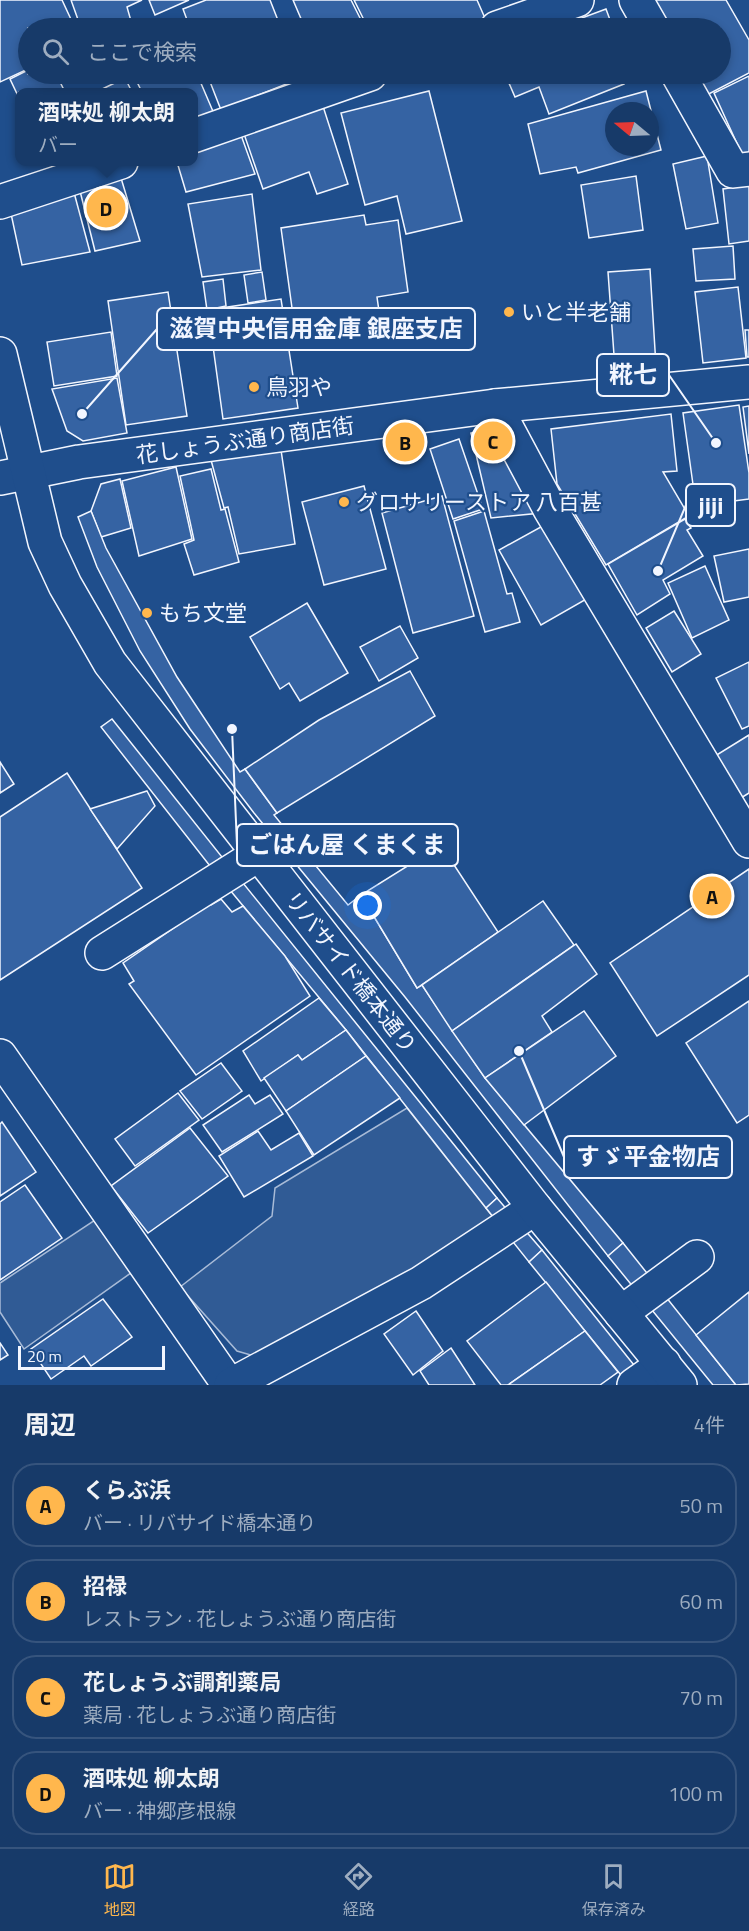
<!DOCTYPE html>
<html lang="ja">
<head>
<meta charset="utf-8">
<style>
  :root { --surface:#173a69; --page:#244571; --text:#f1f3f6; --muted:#9eadc0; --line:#36547d; --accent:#ffb74d }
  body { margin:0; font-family:"Titillium Web","Noto Sans JP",sans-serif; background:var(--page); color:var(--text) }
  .compass { position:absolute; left:605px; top:102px; width:54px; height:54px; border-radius:50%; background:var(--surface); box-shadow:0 3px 9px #0003; rotate:289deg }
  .scale { position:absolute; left:18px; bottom:15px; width:147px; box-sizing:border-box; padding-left:6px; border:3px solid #f2f6ff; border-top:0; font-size:16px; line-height:21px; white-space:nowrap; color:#f2f6ff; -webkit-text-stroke:4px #1f4e8c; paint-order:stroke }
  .you { position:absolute; left:368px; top:906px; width:21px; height:21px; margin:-15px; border:4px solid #fff; border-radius:50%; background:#1a73e8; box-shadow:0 0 0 9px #1a73e833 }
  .badge { display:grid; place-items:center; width:39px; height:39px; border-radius:50%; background:var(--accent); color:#111; font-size:20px; font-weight:700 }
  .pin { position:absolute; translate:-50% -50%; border:3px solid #fff; box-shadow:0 2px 6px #0006 }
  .popup { position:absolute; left:15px; top:88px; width:183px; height:78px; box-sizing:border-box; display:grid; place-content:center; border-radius:12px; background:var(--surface); filter:drop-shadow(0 2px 4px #0005); font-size:20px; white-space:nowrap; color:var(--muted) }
  .popup b { font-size:22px; color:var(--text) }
  .popup::after { content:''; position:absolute; left:50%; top:100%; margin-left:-12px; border:12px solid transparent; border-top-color:var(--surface) }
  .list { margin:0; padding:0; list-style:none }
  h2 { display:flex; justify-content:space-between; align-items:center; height:78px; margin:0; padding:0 24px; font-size:26px }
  h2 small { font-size:20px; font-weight:400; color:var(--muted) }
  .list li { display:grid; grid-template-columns:39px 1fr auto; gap:18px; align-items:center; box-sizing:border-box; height:84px; margin:0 12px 12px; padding:0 12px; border:2px solid var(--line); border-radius:24px }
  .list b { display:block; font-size:22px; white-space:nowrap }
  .list p { margin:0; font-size:20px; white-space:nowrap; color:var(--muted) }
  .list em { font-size:20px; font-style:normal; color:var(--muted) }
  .icon { flex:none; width:33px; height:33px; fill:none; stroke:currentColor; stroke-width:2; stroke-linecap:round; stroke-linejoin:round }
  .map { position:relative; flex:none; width:749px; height:1385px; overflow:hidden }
  .search { position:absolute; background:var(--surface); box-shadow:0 3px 9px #0003; left:18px; right:18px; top:18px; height:66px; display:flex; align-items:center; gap:15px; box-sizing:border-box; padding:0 21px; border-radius:33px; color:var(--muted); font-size:22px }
  .sheet { height:462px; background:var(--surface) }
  nav { display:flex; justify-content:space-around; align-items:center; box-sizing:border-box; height:84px; border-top:2px solid var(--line); background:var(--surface); font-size:16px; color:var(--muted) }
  nav a { display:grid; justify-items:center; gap:3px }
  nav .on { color:var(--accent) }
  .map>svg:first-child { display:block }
  .green { fill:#305b95; stroke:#a8bbd7; stroke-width:1.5 }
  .building { fill:#3563a3; stroke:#f2f6ff; stroke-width:1.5; fill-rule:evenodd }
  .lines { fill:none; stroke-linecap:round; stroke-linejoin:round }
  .minor-casing { stroke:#f2f6ff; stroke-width:36 }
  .major-casing { stroke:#f2f6ff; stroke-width:36 }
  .minor { stroke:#1f4e8c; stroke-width:33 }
  .major { stroke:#1f4e8c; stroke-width:33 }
  .poi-dot { fill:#ffb74d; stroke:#1f4e8c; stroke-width:2 }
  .labels { text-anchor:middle; stroke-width:4.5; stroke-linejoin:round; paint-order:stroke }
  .poi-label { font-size:22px; fill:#f2f6ff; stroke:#1f4e8c; text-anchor:start }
  .street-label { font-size:22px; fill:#f2f6ff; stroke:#1f4e8c }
  .leader { fill:none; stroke:#f2f6ff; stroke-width:2 }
  .callout-dot { fill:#f2f6ff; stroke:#1f4e8c; stroke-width:2 }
  .callout { fill:#1f4e8c; stroke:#f2f6ff; stroke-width:2 }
  .callout-label { font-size:24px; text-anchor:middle; font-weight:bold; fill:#f2f6ff }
</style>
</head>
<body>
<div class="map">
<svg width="749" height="1385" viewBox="0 0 749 1385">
  <rect width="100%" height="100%" fill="#1f4e8c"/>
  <g class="green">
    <polygon points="407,1108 493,1217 416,1272 357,1298 345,1312 254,1356 237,1351 180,1287 272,1216 275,1188"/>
    <polygon points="98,1218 135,1270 24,1349 0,1312 0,1283"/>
  </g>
  <g class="building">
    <polygon points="0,0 62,0 75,28 28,28 28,69 0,82"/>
    <polygon points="71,0 142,0 127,7 131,21 112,28 81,28"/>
    <polygon points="149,0 189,0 155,15"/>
    <polygon points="206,0 270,0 281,28 190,28 183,9"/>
    <polygon points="293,0 351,0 365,28 305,28"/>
    <polygon points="354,0 477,0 488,25 477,28 368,28"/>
    <polygon points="648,0 726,0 749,40 749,73 703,97 689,74 720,74 720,28 664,28"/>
    <polygon points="606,9 613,28 555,28"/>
    <polygon points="28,70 28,74 56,74 65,92 19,92 19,98 10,79"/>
    <polygon points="133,74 197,74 215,116 193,126 193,92 142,92"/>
    <polygon points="207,74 297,74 299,79 221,110"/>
    <polygon points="505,74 620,74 624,84 549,114 539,87 515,97"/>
    <polygon points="749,76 749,156 744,159 714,93"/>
    <polygon points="125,78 132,92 96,92"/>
    <polygon points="429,91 462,221 406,234 397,196 365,205 341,113"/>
    <path d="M 646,91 L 661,150 L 578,173 L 576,167 L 540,174 L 528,124 ZM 614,111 L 650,111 L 650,147 L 614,147 Z"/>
    <polygon points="321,100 348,184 317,194 309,172 263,189 243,131"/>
    <polygon points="241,135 255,174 186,192 177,162 193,162 193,151"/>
    <polygon points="707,156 718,223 686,229 673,164"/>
    <polygon points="50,162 76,162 54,172"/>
    <polygon points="636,176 643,230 589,238 581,185"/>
    <polygon points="121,178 140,241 95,251 79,187"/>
    <polygon points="72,185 90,252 22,265 10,209"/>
    <polygon points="749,185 749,241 729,244 723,189"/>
    <polygon points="252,194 261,270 202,277 188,204"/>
    <polygon points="364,215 366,225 398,220 408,292 377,297 381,325 296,337 281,228"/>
    <polygon points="733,246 735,279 696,281 693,249"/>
    <polygon points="650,269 656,366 615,369 608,272"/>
    <polygon points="262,272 266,300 248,303 244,275"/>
    <polygon points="223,279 226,306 207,310 203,282"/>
    <polygon points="738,287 746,358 703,363 695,292"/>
    <polygon points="168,292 187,416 126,425 108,301"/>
    <polygon points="281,299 298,408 223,419 208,310"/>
    <polygon points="745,330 749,330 749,357 747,357"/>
    <polygon points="111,332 117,376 54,386 47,342"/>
    <polygon points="117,378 127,433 83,441 67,431 52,389"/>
    <polygon points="739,405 749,473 749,499 696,506 683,413"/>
    <polygon points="749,406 749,454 743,407"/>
    <polygon points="671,414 677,471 663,472 689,516 606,565 557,484 551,429"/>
    <polygon points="500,427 541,513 491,518 471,433"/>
    <polygon points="459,439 483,509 453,519 430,449"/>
    <polygon points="281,450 295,544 239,554 228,507 224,508 211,460"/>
    <polygon points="176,467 192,539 139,556 122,481"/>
    <polygon points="211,469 221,510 225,509 239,562 194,575 184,544 194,540 180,476"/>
    <polygon points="120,479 131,528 101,537 91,511 101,484"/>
    <polygon points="364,486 386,569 324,585 302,502"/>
    <polygon points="442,496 474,616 413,633 382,513"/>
    <polygon points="91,511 106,548 177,677 240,772 245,769 277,813 274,815 348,905 361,895 417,988 422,985 485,1078 623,1243 608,1256 405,997 254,813 190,729 140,651 97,567 78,517"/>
    <polygon points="484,511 507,594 512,593 520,622 485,632 454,521"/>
    <polygon points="685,519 691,528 687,530 703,556 663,580 670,594 637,615 608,564"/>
    <polygon points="548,523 590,597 541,625 499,550"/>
    <polygon points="749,549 749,597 724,602 714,556"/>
    <polygon points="705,566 729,620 692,638 668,583"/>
    <polygon points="307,603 348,673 300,701 289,683 280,689 250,637"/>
    <polygon points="674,611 701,654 672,672 646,628"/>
    <polygon points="400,626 418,658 379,681 360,647"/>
    <polygon points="749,662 749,726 742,729 716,678"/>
    <polygon points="410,671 435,716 277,813 245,769 319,720"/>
    <polygon points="112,719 222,857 210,866 101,727"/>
    <polygon points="749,735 749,793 741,798 715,756"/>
    <polygon points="0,762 14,784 0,793"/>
    <polygon points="67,773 142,888 0,980 0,817"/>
    <polygon points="147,791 155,806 117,849 90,809"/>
    <polygon points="441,845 498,932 417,988 361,895"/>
    <polygon points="222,857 497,1198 486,1208 346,1030 210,866"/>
    <polygon points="749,869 749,975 657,1036 610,963"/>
    <polygon points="221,899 232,912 243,906 285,956 310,996 196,1075 129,984 134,981 123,963 210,903 211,905"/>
    <polygon points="543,901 574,945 452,1031 422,985"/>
    <polygon points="576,944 597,974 542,1016 552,1032 485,1078 452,1031"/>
    <polygon points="319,998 346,1030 302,1060 298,1055 261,1081 243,1051"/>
    <polygon points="749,1001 749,1115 737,1123 686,1043"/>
    <polygon points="584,1011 616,1056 524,1125 485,1078"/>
    <polygon points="346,1030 366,1056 286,1111 264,1078 298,1055 302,1060"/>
    <polygon points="366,1056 400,1098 314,1155 286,1111"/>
    <polygon points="221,1063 242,1091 202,1119 180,1091"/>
    <polygon points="178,1093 199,1120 135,1166 115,1139"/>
    <polygon points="249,1095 255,1104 270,1095 283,1114 222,1152 203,1125"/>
    <polygon points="2,1122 36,1172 0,1196 0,1124"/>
    <polygon points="190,1128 228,1176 148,1233 111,1186"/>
    <polygon points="258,1131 271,1150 299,1133 313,1156 244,1197 219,1156"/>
    <polygon points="25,1185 62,1238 0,1280 0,1202"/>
    <polygon points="497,1198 542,1250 529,1262 486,1208"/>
    <polygon points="623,1243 736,1385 713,1385 608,1256"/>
    <polygon points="542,1250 581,1299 650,1385 629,1385 529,1262"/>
    <polygon points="546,1282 585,1331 508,1385 501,1385 467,1341"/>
    <polygon points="749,1292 749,1384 736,1385 696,1335"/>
    <polygon points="103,1299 132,1337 91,1366 84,1356 51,1379 31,1349"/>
    <polygon points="416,1311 443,1351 413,1375 384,1334"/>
    <polygon points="585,1331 618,1372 600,1385 508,1385"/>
    <polygon points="0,1343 8,1355 0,1360"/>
    <polygon points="451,1348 475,1385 429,1385 420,1371"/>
  </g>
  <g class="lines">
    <defs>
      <g id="minor">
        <polyline points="636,0 652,28"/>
        <polyline points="497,28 577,0"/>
        <polyline points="678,74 733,171 749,169"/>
        <polyline points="193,136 370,74"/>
        <polyline points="0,202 121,162"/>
        <polyline points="495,406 550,509 749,841"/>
        <polyline points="0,478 79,462 495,406 749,382"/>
        <polyline points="102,953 259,854"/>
        <polyline points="0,1056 229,1385"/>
        <polyline points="621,1313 697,1257"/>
        <polyline points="231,1385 421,1283 535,1208"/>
        <polyline points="634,1385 664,1364"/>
      </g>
      <polyline id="major" points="0,354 45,542 65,585 110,663 535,1208 680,1385"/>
    </defs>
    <use href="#minor" class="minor-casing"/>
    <use href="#major" class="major-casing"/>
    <use href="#minor" class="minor"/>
    <use href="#major" class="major"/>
  </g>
  <g class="poi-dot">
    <circle cx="509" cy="312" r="6"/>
    <circle cx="254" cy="387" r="6"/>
    <circle cx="344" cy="502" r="6"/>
    <circle cx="147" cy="613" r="6"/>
  </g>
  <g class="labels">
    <g class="poi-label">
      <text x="521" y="320">いと半老舗</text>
      <text x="266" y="395">鳥羽や</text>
      <text x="356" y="510">グロサリーストア 八百甚</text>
      <text x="159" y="621">もち文堂</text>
    </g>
    <g class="street-label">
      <text transform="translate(245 440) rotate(-8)" y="8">花しょうぶ通り商店街</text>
      <text transform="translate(351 972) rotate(52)" y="8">リバサイド橋本通り</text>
    </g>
  </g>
  <path class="leader" d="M82 414L157 329M716 443L669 375M658 571L686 505M232 729L237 845M519 1051L564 1157"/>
  <g class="callout-dot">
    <circle cx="82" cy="414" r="6"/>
    <circle cx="716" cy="443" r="6"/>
    <circle cx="658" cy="571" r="6"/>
    <circle cx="232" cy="729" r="6"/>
    <circle cx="519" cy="1051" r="6"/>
  </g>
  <g class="callout">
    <rect x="157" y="308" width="318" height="42" rx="6"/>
    <rect x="597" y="354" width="72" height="42" rx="6"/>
    <rect x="686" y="484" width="49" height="42" rx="6"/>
    <rect x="237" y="824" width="221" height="42" rx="6"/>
    <rect x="564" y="1136" width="168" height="42" rx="6"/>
  </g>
  <g class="callout-label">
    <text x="316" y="337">滋賀中央信用金庫 銀座支店</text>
    <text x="633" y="383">糀七</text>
    <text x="711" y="514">jiji</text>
    <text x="347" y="853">ごはん屋 くまくま</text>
    <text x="648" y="1165">すゞ平金物店</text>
  </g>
</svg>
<svg class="compass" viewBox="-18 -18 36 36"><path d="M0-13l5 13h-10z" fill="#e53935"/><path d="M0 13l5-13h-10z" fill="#9eadc0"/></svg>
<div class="scale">20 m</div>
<div class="you"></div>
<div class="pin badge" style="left:712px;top:896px">A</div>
<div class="pin badge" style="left:405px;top:442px">B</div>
<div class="pin badge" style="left:493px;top:441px">C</div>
<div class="pin badge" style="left:106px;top:208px">D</div>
<div class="popup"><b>酒味処 柳太朗</b>バー</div>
<div class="search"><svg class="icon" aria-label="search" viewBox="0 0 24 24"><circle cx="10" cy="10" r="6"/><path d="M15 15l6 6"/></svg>ここで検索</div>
</div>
<section class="sheet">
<h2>周辺<small>4件</small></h2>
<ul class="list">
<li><span class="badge">A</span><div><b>くらぶ浜</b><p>バー · リバサイド橋本通り</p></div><em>50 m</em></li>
<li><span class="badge">B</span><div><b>招禄</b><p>レストラン · 花しょうぶ通り商店街</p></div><em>60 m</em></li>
<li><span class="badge">C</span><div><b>花しょうぶ調剤薬局</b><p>薬局 · 花しょうぶ通り商店街</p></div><em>70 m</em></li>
<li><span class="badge">D</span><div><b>酒味処 柳太朗</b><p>バー · 神郷彦根線</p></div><em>100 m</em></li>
</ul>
</section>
<nav>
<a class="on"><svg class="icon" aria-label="map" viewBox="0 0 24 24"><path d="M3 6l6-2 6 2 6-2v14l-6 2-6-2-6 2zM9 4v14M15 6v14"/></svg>地図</a>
<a><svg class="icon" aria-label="directions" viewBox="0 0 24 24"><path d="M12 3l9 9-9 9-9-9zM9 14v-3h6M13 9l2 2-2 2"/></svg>経路</a>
<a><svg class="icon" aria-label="saved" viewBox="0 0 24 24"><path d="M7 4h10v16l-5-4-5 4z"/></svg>保存済み</a>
</nav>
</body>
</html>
